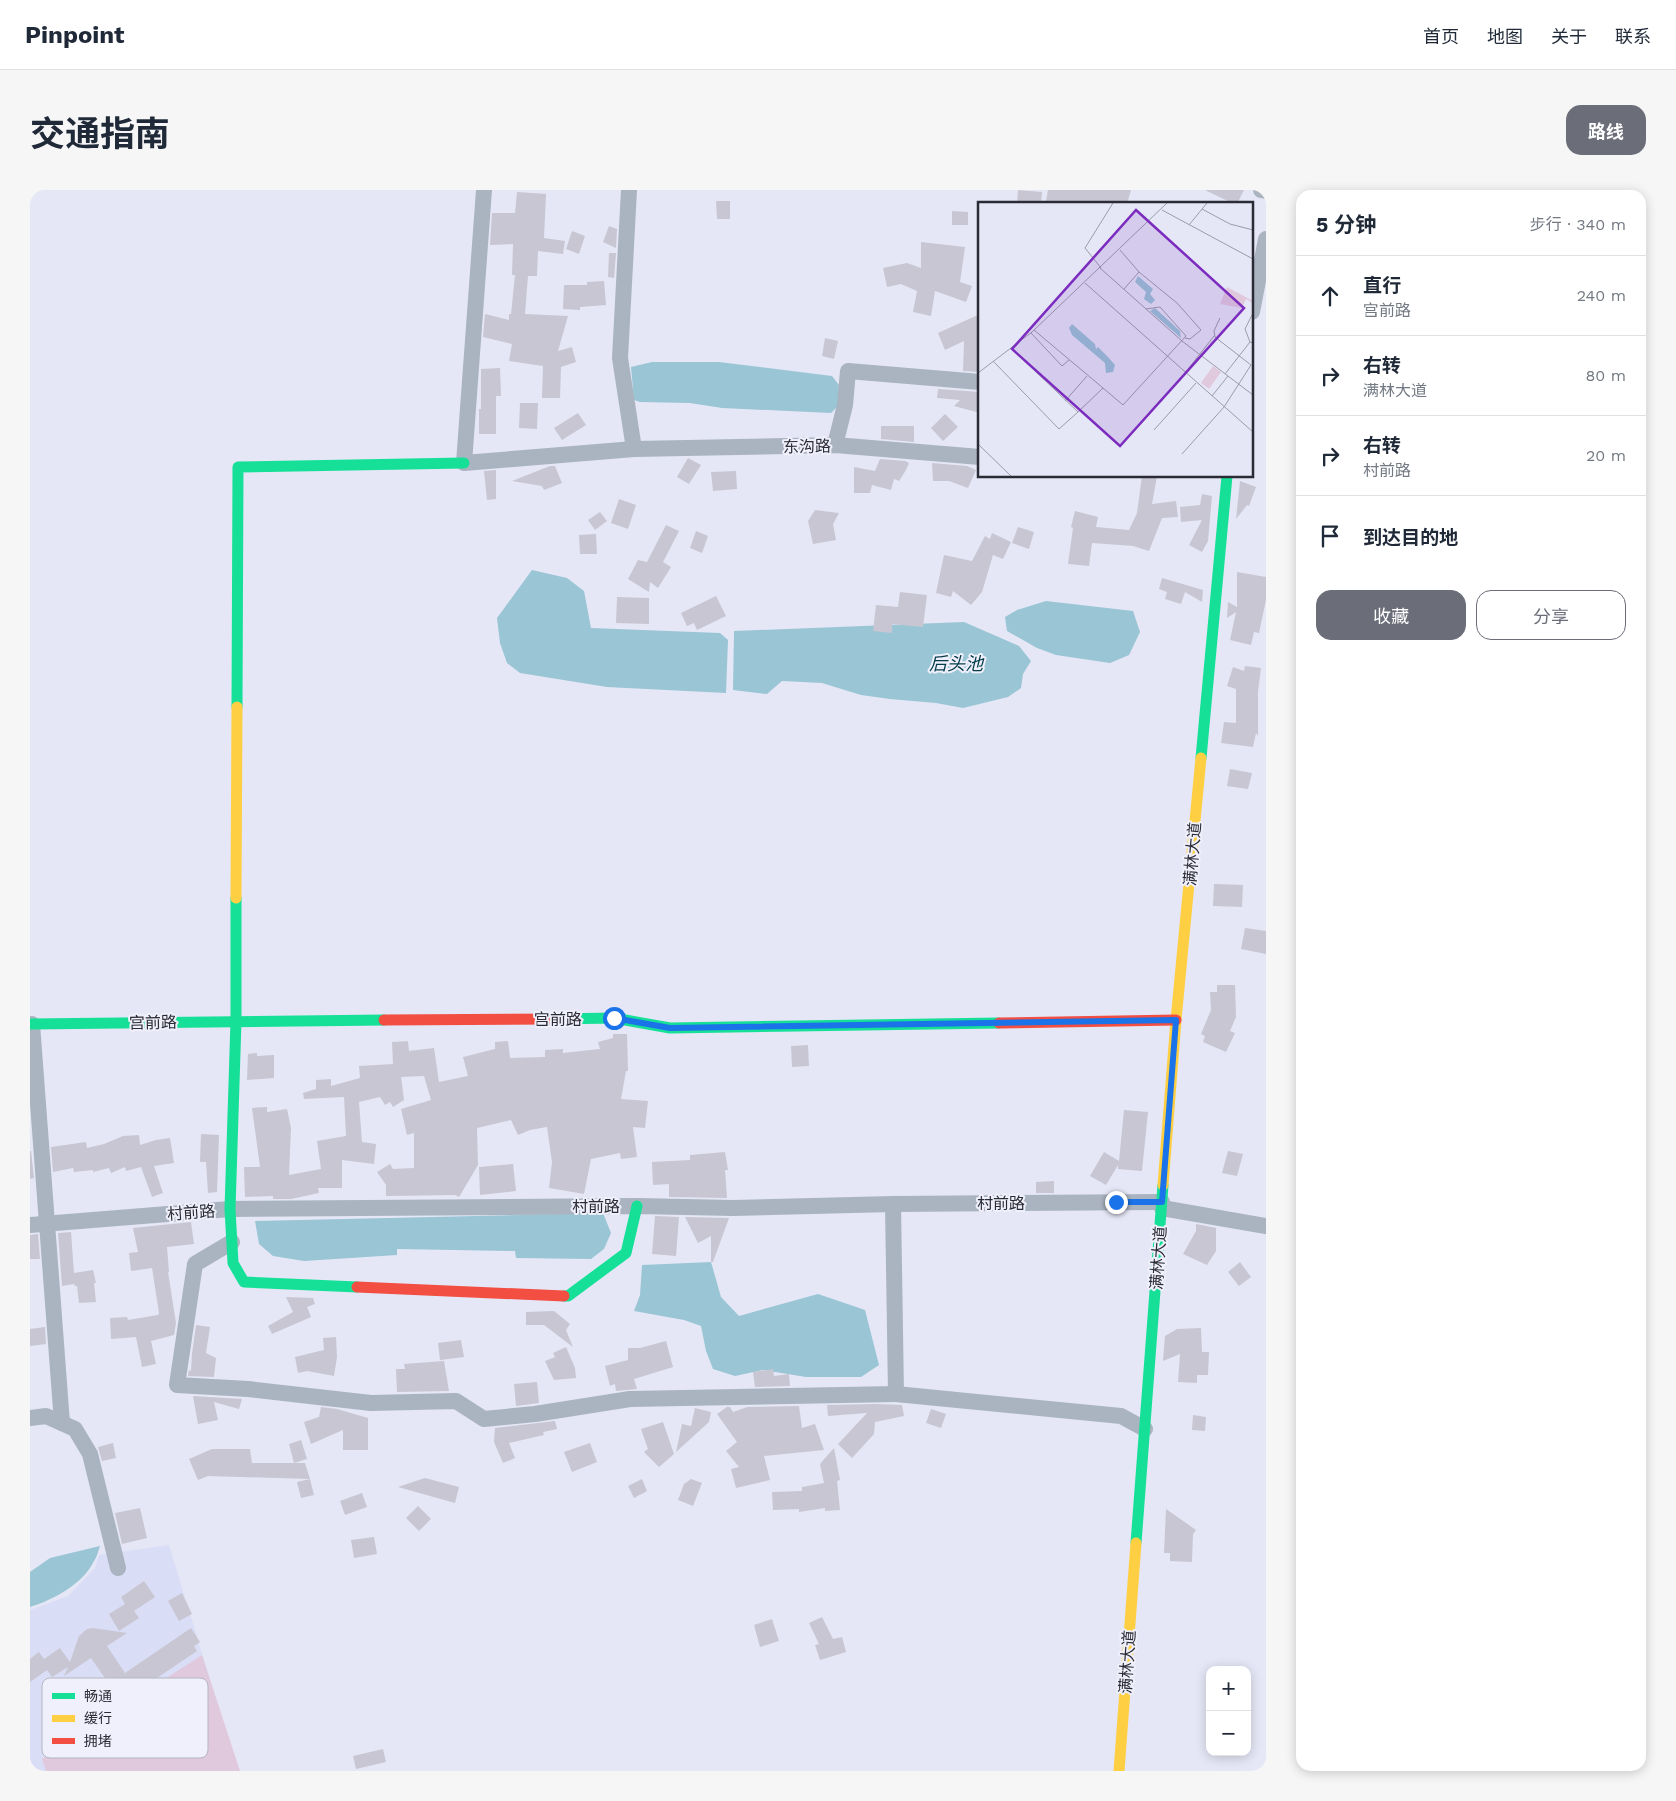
<!DOCTYPE html>
<html lang="zh">
<head>
<meta charset="utf-8">
<style>
  :root { --surface:#fff; --page:#f6f6f7; --text:#1f2937; --muted:#747a83; --line:#e0e1e3; --accent:#6b6d79 }
  body { margin:0; font-family:"Work Sans","Noto Sans SC",sans-serif; background:var(--page); color:var(--text) }
  .controls { position:absolute; right:15px; bottom:15px; display:grid; overflow:hidden; border-radius:10px; box-shadow:0 2px 12px #0003 }
  .controls button { width:45px; height:45px; display:grid; place-items:center; padding:0; border:0; border-bottom:1px solid var(--line); background:var(--surface); color:var(--text); font:25px sans-serif }
  .stop { position:absolute; width:15px; height:15px; margin:-11px; border:4px solid #1a73e8; border-radius:50%; background:#fff }
  .stop.end { background:#1a73e8; border-color:#fff; box-shadow:0 1px 5px #0008 }
  .list { margin:0; padding:0; list-style:none }
  h2 { display:flex; justify-content:space-between; align-items:center; height:65px; margin:0; padding:0 20px; font-size:21px }
  h2 small { font-size:16px; font-weight:400; color:var(--muted) }
  .list li { display:grid; grid-template-columns:32px 1fr auto; gap:15px; align-items:center; box-sizing:border-box; height:80px; padding:0 20px; border-top:1px solid var(--line) }
  .list b { display:block; font-size:19px; white-space:nowrap }
  .list p { margin:0; font-size:16px; white-space:nowrap; color:var(--muted) }
  .list em { font-size:16px; font-style:normal; color:var(--muted) }
  .actions { display:flex; gap:10px; padding:15px 20px }
  .actions a { flex:1; padding:11px 0; border:1px solid var(--accent); border-radius:15px; text-align:center; font-size:18px; color:var(--accent) }
  .actions .main { background:var(--accent); color:#fff }
  .icon { flex:none; width:28px; height:28px; fill:none; stroke:currentColor; stroke-width:2; stroke-linecap:round; stroke-linejoin:round }
  .map { position:relative; flex:none; width:1236px; height:1581px; overflow:hidden; border-radius:15px }
  header { display:flex; align-items:center; gap:30px; box-sizing:border-box; height:70px; padding:0 25px; background:var(--surface); border-bottom:1px solid var(--line) }
  header strong { font-size:24px }
  nav { display:flex; gap:28px; margin-inline-start:auto; font-size:18px }
  .intro { display:flex; align-items:center; justify-content:space-between; box-sizing:border-box; height:120px; padding:0 30px }
  h1 { margin:0; font-size:35px }
  .button { padding:12px 22px; border-radius:15px; background:var(--accent); color:#fff; font-size:18px; font-weight:700 }
  main { display:flex; gap:30px; padding:0 30px }
  aside { flex:1; background:var(--surface); border-radius:15px; box-shadow:0 2px 12px #0003 }
  .map>svg:first-child { display:block }
  .built { fill:#daddf6 }
  .green { fill:#e1c9dd }
  .water { fill:#99c5d5 }
  .building { fill:#c8c6d2 }
  .lines { fill:none; stroke-linecap:round; stroke-linejoin:round }
  .street { stroke:#aab4c0; stroke-width:16 }
  .fast { stroke:#16e098; stroke-width:11 }
  .slow { stroke:#ffcf43; stroke-width:11 }
  .jam { stroke:#f24e42; stroke-width:11 }
  .route { stroke:#1a73e8; stroke-width:6 }
  .labels { text-anchor:middle; stroke-width:4; stroke-linejoin:round; paint-order:stroke }
  .street-label { font-size:16px; fill:#2a2b35; stroke:#eff0fb }
  .water-label { font-size:18px; font-style:italic; fill:#003b47; stroke:#eff0fb }
  .inset-road { fill:none; stroke:#9a9ca9; stroke-width:1 }
  .view { fill:#7b2cbf; fill-opacity:0.15; stroke:#7b2cbf; stroke-width:2.5 }
  .inset-edge { fill:none; stroke:#2a2b35; stroke-width:2.5 }
  .key { fill:#eff0fb; stroke:#b4b5c0; stroke-width:1 }
  .key-label { font-size:14px; fill:#2a2b35 }
</style>
</head>
<body>
<header>
<strong>Pinpoint</strong>
<nav><a>首页</a><a>地图</a><a>关于</a><a>联系</a></nav>
</header>
<div class="intro"><h1>交通指南</h1><a class="button">路线</a></div>
<main>
<div class="map">
<svg width="1236" height="1581" viewBox="0 0 1236 1581">
  <rect width="100%" height="100%" fill="#e5e7f6"/>
  <polygon class="built" points="139,1355 208,1581 0,1581 0,1420 38,1406 65,1378 69,1365"/>
  <polygon class="green" points="172,1465 210,1581 16,1581 12,1569"/>
  <g class="water">
    <polygon points="622,172 689,172 802,186 809,195 808,216 801,223 692,218 660,213 610,212 604,210 601,177"/>
    <polygon points="502,380 537,388 554,401 561,438 690,443 698,450 696,503 577,497 490,483 477,473 470,453 467,428"/>
    <polygon points="1016,411 1103,421 1110,442 1099,465 1080,473 1026,465 1007,458 977,441 975,427 987,420"/>
    <polygon points="934,432 989,456 1001,471 993,484 991,498 978,507 933,518 906,513 860,509 831,505 792,493 752,491 737,504 703,500 704,441"/>
    <polygon points="573,1023 581,1043 574,1059 561,1069 486,1068 485,1061 367,1059 367,1065 274,1071 243,1066 229,1054 225,1031"/>
    <polygon points="681,1072 691,1107 709,1126 788,1104 835,1120 849,1175 831,1187 776,1187 733,1180 705,1186 683,1179 676,1161 671,1136 654,1130 604,1121 610,1105 612,1075"/>
    <path d="M 70,1356 C 68,1361 67,1367 64,1371 C 53,1394 23,1410 0,1417 L 0,1382 L 20,1368 Z"/>
  </g>
  <g class="building">
    <polygon points="988,0 1012,2 1011,14 987,14"/>
    <polygon points="1018,0 1101,0 1097,14 1028,14 1016,11"/>
    <polygon points="1175,0 1214,0 1207,14 1204,14"/>
    <polygon points="487,2 516,4 514,48 535,51 533,64 508,61 507,86 498,86 495,124 538,126 528,161 542,157 546,172 531,177 530,208 512,208 513,176 479,171 482,154 453,147 455,124 479,130 479,124 481,124 485,85 482,85 483,54 460,55 462,23 485,23"/>
    <polygon points="686,11 700,11 700,29 687,29"/>
    <polygon points="922,21 938,22 938,35 922,35"/>
    <polygon points="579,36 587,39 586,58 573,52"/>
    <polygon points="542,41 555,46 549,64 536,59"/>
    <polygon points="891,52 935,57 930,92 942,96 936,112 905,101 901,126 883,122 887,101 871,94 857,97 853,78 877,73 891,78"/>
    <polygon points="579,63 586,63 584,88 578,87"/>
    <polygon points="574,91 576,115 550,117 550,120 533,119 534,95 557,95 557,92"/>
    <polygon points="950,124 950,182 933,181 934,151 915,160 908,143"/>
    <polygon points="795,148 808,151 804,169 792,166"/>
    <polygon points="470,178 471,206 466,206 466,244 449,244 449,219 451,219 451,179"/>
    <polygon points="908,199 950,202 950,223 924,216 930,210 907,208"/>
    <polygon points="490,213 508,213 507,239 489,238"/>
    <polygon points="548,223 556,235 532,250 524,238"/>
    <polygon points="915,224 928,237 913,251 901,238"/>
    <polygon points="851,236 884,236 884,252 851,249"/>
    <polygon points="658,268 671,275 659,294 647,287"/>
    <polygon points="850,269 875,271 879,273 876,280 869,291 864,289 861,300 842,295 840,303 824,303 824,277 845,281"/>
    <polygon points="902,273 937,276 946,280 938,298 919,291 903,291"/>
    <polygon points="520,276 525,276 532,293 514,300 512,296 482,291"/>
    <polygon points="466,280 466,309 457,310 454,281"/>
    <polygon points="706,281 707,299 683,301 681,282"/>
    <polygon points="1112,286 1127,286 1122,314 1146,311 1148,327 1132,328 1119,361 1103,356 1062,353 1059,376 1038,374 1043,338 1041,337 1045,321 1068,327 1066,337 1099,340 1107,323"/>
    <polygon points="1210,291 1226,297 1219,316 1217,315 1206,329"/>
    <polygon points="1172,304 1182,306 1178,351 1172,362 1159,355 1172,330 1151,332 1150,317 1170,315"/>
    <polygon points="589,309 606,315 598,339 581,333"/>
    <polygon points="785,320 809,323 803,334 806,350 783,354 778,331"/>
    <polygon points="570,322 577,331 565,340 558,330"/>
    <polygon points="636,335 649,341 633,372 641,377 628,398 620,392 619,402 598,389 608,370 617,372"/>
    <polygon points="988,337 1004,342 999,359 982,353"/>
    <polygon points="666,341 678,346 672,363 660,358"/>
    <polygon points="962,343 981,352 973,369 963,365 952,402 941,415 923,401 921,407 906,403 914,365 942,371 955,346 960,349"/>
    <polygon points="566,344 567,364 550,364 549,345"/>
    <polygon points="1207,382 1236,387 1236,410 1229,443 1224,442 1221,455 1200,450 1206,422 1197,428 1198,412 1207,417"/>
    <polygon points="1132,388 1173,400 1172,412 1155,402 1151,414 1135,409 1137,402 1129,399"/>
    <polygon points="870,402 897,405 893,437 862,434 862,443 843,441 846,415 868,417"/>
    <polygon points="686,406 696,426 667,440 664,433 657,436 651,423"/>
    <polygon points="587,407 619,408 619,434 586,433"/>
    <polygon points="1215,476 1231,478 1228,501 1228,546 1226,543 1223,557 1191,553 1194,532 1206,533 1206,499 1197,496 1203,477 1214,481"/>
    <polygon points="1200,579 1222,583 1218,599 1197,596"/>
    <polygon points="1184,694 1213,695 1212,717 1183,716"/>
    <polygon points="1215,738 1236,741 1236,764 1211,759"/>
    <polygon points="1187,795 1205,795 1206,827 1200,841 1205,843 1196,862 1173,852 1175,846 1171,844 1181,820 1180,802 1187,802"/>
    <polygon points="583,844 597,844 598,881 596,881 591,909 618,911 615,938 603,937 607,967 591,969 590,963 561,969 554,1004 519,998 522,972 517,937 500,940 488,945 481,930 447,938 448,975 429,1007 425,1005 356,1006 356,995 347,982 360,974 363,979 384,978 384,943 377,945 371,919 401,910 394,886 371,887 374,910 363,917 360,912 355,915 350,907 329,912 332,952 346,954 344,974 312,970 312,998 288,998 289,1003 261,1009 243,1009 243,1006 215,1007 214,977 230,977 222,918 237,917 237,922 257,919 261,938 259,985 291,979 287,951 316,946 314,907 274,909 273,903 286,899 286,890 301,889 301,896 330,888 329,876 363,874 362,852 378,851 379,861 404,858 409,892 438,886 433,867 465,859 465,852 478,851 480,868 515,867 515,860 533,859 533,863 570,859 568,852 583,848"/>
    <polygon points="778,855 779,876 762,877 761,856"/>
    <polygon points="227,863 227,866 244,865 244,888 217,890 218,864"/>
    <polygon points="1094,920 1118,922 1112,981 1088,979 1088,975 1076,995 1060,986 1074,962 1089,971"/>
    <polygon points="171,944 189,945 187,1002 178,1003 176,972 170,972"/>
    <polygon points="109,945 110,955 126,950 140,948 144,973 124,976 133,1003 122,1007 111,977 96,981 95,977 81,983 79,978 63,982 63,980 44,982 43,978 23,982 21,957 56,952 57,958 74,954 93,946"/>
    <polygon points="0,961 1,961 4,988 0,989"/>
    <polygon points="1198,961 1213,964 1207,986 1192,983"/>
    <polygon points="695,962 698,980 695,980 697,1008 639,1007 639,994 623,995 622,972 660,970 660,965"/>
    <polygon points="483,974 486,1001 450,1005 449,977"/>
    <polygon points="1024,991 1024,1003 1006,1003 1006,992"/>
    <polygon points="625,1026 649,1027 646,1066 622,1064"/>
    <polygon points="655,1027 699,1028 683,1072 681,1072 681,1046 668,1053"/>
    <polygon points="161,1032 164,1054 137,1057 139,1082 138,1082 146,1133 144,1145 121,1151 126,1174 112,1177 106,1147 81,1149 80,1128 97,1127 98,1130 128,1125 129,1123 122,1078 101,1081 99,1063 108,1062 103,1038"/>
    <polygon points="1166,1034 1186,1038 1186,1061 1177,1075 1153,1064 1166,1041"/>
    <polygon points="41,1042 44,1083 63,1080 66,1093 64,1093 66,1112 49,1113 47,1096 45,1096 44,1094 32,1096 28,1043"/>
    <polygon points="8,1044 10,1069 0,1069 0,1045"/>
    <polygon points="1210,1072 1221,1087 1209,1096 1198,1082"/>
    <polygon points="256,1107 283,1108 285,1114 277,1117 281,1127 242,1144 238,1136 263,1122"/>
    <polygon points="524,1121 540,1134 536,1140 543,1157 514,1135 496,1135 496,1122"/>
    <polygon points="166,1135 180,1137 176,1163 186,1168 184,1187 158,1186 159,1180 161,1181 162,1164"/>
    <polygon points="15,1137 16,1154 0,1156 0,1139"/>
    <polygon points="1171,1138 1172,1162 1179,1162 1178,1185 1167,1185 1167,1193 1148,1192 1150,1164 1133,1171 1135,1146 1147,1139"/>
    <polygon points="306,1147 307,1167 304,1186 277,1181 268,1183 265,1167 294,1160 293,1148"/>
    <polygon points="431,1150 434,1167 410,1170 408,1153"/>
    <polygon points="636,1151 643,1177 604,1189 607,1199 586,1201 585,1194 580,1196 575,1176 598,1170 598,1158 610,1158"/>
    <polygon points="536,1157 545,1178 546,1188 524,1190 515,1171 525,1167 523,1163"/>
    <polygon points="414,1171 419,1201 367,1202 366,1179 375,1179 374,1174"/>
    <polygon points="743,1179 744,1186 759,1184 760,1196 725,1197 723,1182"/>
    <polygon points="507,1192 509,1213 486,1216 484,1194"/>
    <polygon points="163,1206 212,1209 209,1219 184,1212 188,1230 168,1234"/>
    <polygon points="846,1214 872,1215 874,1226 845,1232 844,1244 822,1268 808,1254 837,1223 798,1226 797,1215"/>
    <polygon points="769,1216 772,1238 785,1234 794,1260 734,1266 740,1290 706,1298 701,1279 709,1277 696,1261 707,1252 687,1224 697,1217 700,1217 703,1222 717,1217"/>
    <polygon points="291,1217 307,1219 338,1228 338,1260 313,1260 313,1240 281,1254 274,1232 289,1227"/>
    <polygon points="665,1218 681,1222 679,1232 646,1262 652,1234 661,1236"/>
    <polygon points="901,1219 916,1224 911,1238 896,1233"/>
    <polygon points="1163,1225 1176,1227 1175,1241 1162,1240"/>
    <polygon points="525,1231 527,1239 513,1242 514,1245 479,1253 485,1268 473,1273 464,1252 465,1238"/>
    <polygon points="633,1232 644,1264 629,1277 614,1262 618,1259 611,1239"/>
    <polygon points="271,1250 277,1269 264,1273 259,1254"/>
    <polygon points="83,1253 86,1268 72,1271 68,1257"/>
    <polygon points="560,1253 567,1272 542,1282 534,1262"/>
    <polygon points="804,1258 810,1290 807,1291 810,1320 795,1321 795,1318 769,1322 769,1319 743,1320 742,1302 772,1301 772,1297 794,1293 790,1274"/>
    <polygon points="182,1259 220,1259 222,1273 275,1273 280,1289 178,1286 168,1290 159,1269"/>
    <polygon points="395,1288 429,1297 425,1313 368,1297"/>
    <polygon points="280,1289 284,1305 271,1308 267,1292"/>
    <polygon points="612,1289 617,1301 604,1308 598,1296"/>
    <polygon points="661,1289 672,1293 663,1316 648,1310 654,1294"/>
    <polygon points="332,1303 337,1317 315,1325 310,1311"/>
    <polygon points="388,1316 401,1329 389,1341 376,1328"/>
    <polygon points="110,1318 117,1348 92,1354 85,1323"/>
    <polygon points="1136,1319 1166,1340 1163,1344 1162,1372 1140,1371 1140,1363 1134,1363"/>
    <polygon points="344,1347 347,1364 324,1368 321,1350"/>
    <polygon points="114,1391 125,1407 104,1421 109,1428 89,1441 79,1424 95,1414 91,1407"/>
    <polygon points="152,1403 162,1424 149,1431 138,1411"/>
    <polygon points="792,1427 803,1449 812,1447 816,1462 790,1470 785,1455 789,1454 779,1433"/>
    <polygon points="742,1429 749,1451 730,1457 724,1435"/>
    <polygon points="63,1438 97,1443 77,1456 95,1483 161,1438 170,1452 164,1456 167,1461 36,1549 33,1545 27,1550 17,1536 79,1494 61,1468 34,1486 38,1477 22,1487 17,1480 0,1492 0,1469 9,1462 14,1469 30,1458 40,1472 49,1446 57,1439"/>
    <polygon points="353,1559 356,1572 326,1579 323,1566"/>
  </g>
  <g class="lines">
    <g class="street">
      <polyline points="454,0 434,273 604,259 805,255 950,267"/>
      <polyline points="599,0 590,168 604,259"/>
      <polyline points="1231,0 1236,1"/>
      <polyline points="1222,122 1236,49"/>
      <polyline points="805,255 815,215 818,181 950,192"/>
      <polyline points="2,834 32,1233"/>
      <polyline points="863,1014 866,1204 1091,1226 1115,1239"/>
      <polyline points="1132,1018 1236,1036"/>
      <polyline points="0,1035 200,1019 607,1016 703,1018 863,1014 1132,1012"/>
      <polyline points="202,1052 165,1074 147,1195 218,1199 341,1213 426,1211 454,1229 505,1224 600,1209 866,1204"/>
      <polyline points="0,1228 16,1226 45,1239 60,1264 88,1378"/>
    </g>
    <g class="fast">
      <polyline points="207,517 208,277 434,273"/>
      <polyline points="1171,568 1197,286"/>
      <polyline points="206,708 206,831 200,1019 203,1073 214,1092 327,1097"/>
      <polyline points="524,829 584,828 640,838 969,833"/>
      <polyline points="0,834 354,830"/>
      <polyline points="534,1106 538,1106 596,1063 607,1016"/>
      <polyline points="1106,1353 1133,995"/>
    </g>
    <g class="slow">
      <polyline points="206,708 207,517"/>
      <polyline points="1133,995 1146,830 1171,568"/>
      <polyline points="1089,1581 1106,1353"/>
    </g>
    <g class="jam">
      <polyline points="354,830 524,829"/>
      <polyline points="969,833 1146,830"/>
      <polyline points="327,1097 534,1106"/>
    </g>
  </g>
  <g class="lines">
    <polyline class="route" points="584,828 640,838 1146,830 1132,1012 1086,1012"/>
  </g>
  <g class="labels">
    <g class="street-label">
      <text transform="translate(777 256) rotate(-1)" y="6">东沟路</text>
      <text transform="translate(1162 664) rotate(-85)" y="6">满林大道</text>
      <text x="528" y="835">宫前路</text>
      <text transform="translate(123 832) rotate(-1)" y="6">宫前路</text>
      <text x="971" y="1019">村前路</text>
      <text x="566" y="1022">村前路</text>
      <text transform="translate(161 1022) rotate(-4)" y="6">村前路</text>
      <text transform="translate(1128 1068) rotate(-86)" y="6">满林大道</text>
      <text transform="translate(1097 1472) rotate(-86)" y="6">满林大道</text>
    </g>
    <g class="water-label">
      <text x="926" y="480">后头池</text>
    </g>
  </g>
  <g transform="translate(948 12)">
    <rect width="275" height="275" fill="#e5e7f6"/>
    <path d="M 249,85 L 275,99 L 275,101 L 268,97 L 264,106 L 242,102 ZM 235,164 L 243,170 L 231,187 L 223,181 Z" fill="#e1c9dd"/>
    <path d="M 160,74 L 175,87 L 172,92 L 177,98 L 173,102 L 166,97 L 168,90 L 157,80 ZM 177,106 L 202,129 L 203,136 L 172,109 ZM 94,122 L 117,142 L 118,147 L 120,145 L 130,155 L 137,163 L 135,170 L 128,171 L 127,161 L 94,133 L 91,126 Z" fill="#99c5d5"/>
    <path class="inset-road" d="M 224,7 L 252,22 L 275,28M 184,8 L 275,57M 211,23 L 229,1M 142,48 L 161,70 L 146,87M 122,66 L 204,139 L 275,193M 123,66 L 107,46 L 135,1M 161,70 L 199,101 L 223,128 L 212,137 L 207,136M 107,81 L 275,230M 53,131 L 84,164 L 91,158M 272,140 L 267,127 L 274,113M 33,146 L 100,210 L 125,186 L 56,128M 15,159 L 81,227 L 100,210M 0,171 L 54,130 L 189,1M 207,171 L 236,134M 247,172 L 272,140 L 275,141M 125,186 L 145,203 L 208,134 L 182,105 L 168,107M 234,194 L 250,174M 87,199 L 109,174M 176,228 L 218,181M 0,242 L 33,274M 204,252 L 246,205 L 273,163 L 237,135 L 236,129 L 242,116"/>
    <path class="view" d="M 158,8 L 266,106 L 142,244 L 34,147 Z"/>
    <rect width="275" height="275" class="inset-edge"/>
  </g>
  <rect x="12" y="1488" width="166" height="80" rx="8" class="key"/>
  <rect x="22" y="1503" width="23" height="6" fill="#16e098"/>
  <rect x="22" y="1525" width="23" height="7" fill="#ffcf43"/>
  <rect x="22" y="1548" width="23" height="6" fill="#f24e42"/>
  <g class="key-label">
    <text x="54" y="1511">畅通</text>
    <text x="54" y="1533">缓行</text>
    <text x="54" y="1556">拥堵</text>
  </g>
</svg>
<div class="controls">
<button>+</button>
<button>−</button>
</div>
<div class="stop" style="left:584px;top:828px"></div>
<div class="stop end" style="left:1086px;top:1012px"></div>
</div>
<aside>
<h2>5 分钟<small>步行 · 340 m</small></h2>
<ul class="list">
<li><svg class="icon" aria-label="ahead" viewBox="0 0 24 24"><path d="M12 20V5M6 11l6-6 6 6"/></svg><div><b>直行</b><p>宫前路</p></div><em>240 m</em></li>
<li><svg class="icon" aria-label="right" viewBox="0 0 24 24"><path d="M7 20v-9h11M14 6l5 5-5 5"/></svg><div><b>右转</b><p>满林大道</p></div><em>80 m</em></li>
<li><svg class="icon" aria-label="right" viewBox="0 0 24 24"><path d="M7 20v-9h11M14 6l5 5-5 5"/></svg><div><b>右转</b><p>村前路</p></div><em>20 m</em></li>
<li><svg class="icon" aria-label="arrive" viewBox="0 0 24 24"><path d="M6 21V4h12l-3 4 3 4H6"/></svg><div><b>到达目的地</b></div></li>
</ul>
<div class="actions"><a class="main">收藏</a><a>分享</a></div>
</aside>
</main>
</body>
</html>
